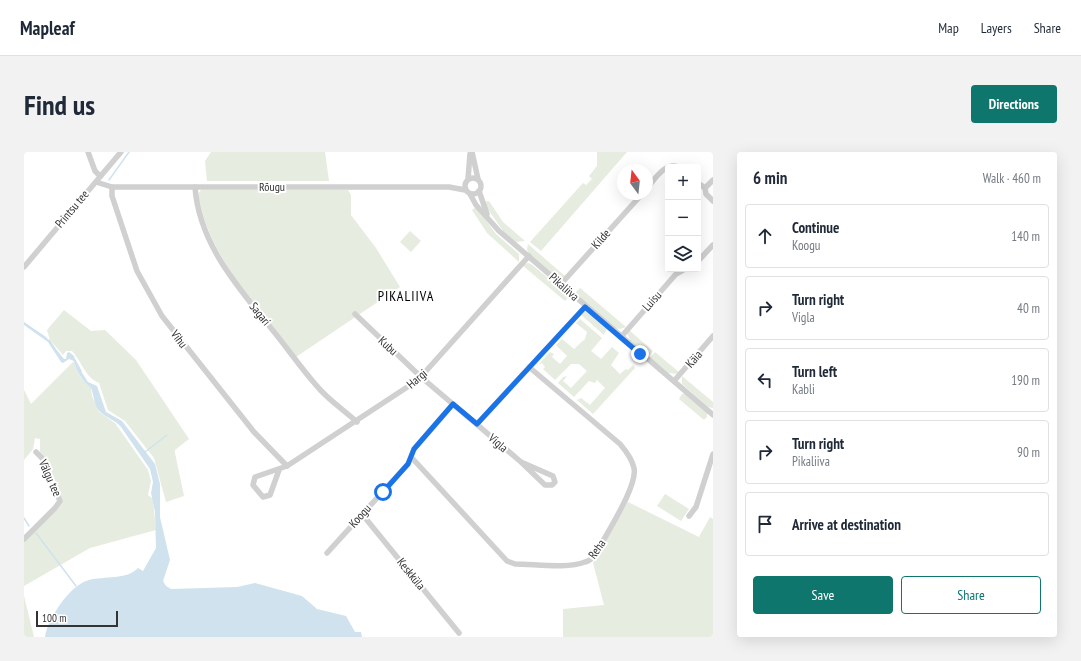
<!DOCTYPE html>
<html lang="en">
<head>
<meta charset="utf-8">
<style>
  :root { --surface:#fff; --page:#f2f2f3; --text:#1f2937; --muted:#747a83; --line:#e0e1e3; --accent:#0f766e }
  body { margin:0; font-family:"PT Sans Narrow",sans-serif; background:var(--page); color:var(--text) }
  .controls { position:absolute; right:12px; top:12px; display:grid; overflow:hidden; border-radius:4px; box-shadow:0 4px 16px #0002 }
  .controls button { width:36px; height:36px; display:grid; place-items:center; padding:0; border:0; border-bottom:1px solid var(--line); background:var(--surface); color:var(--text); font:20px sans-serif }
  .compass { position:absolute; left:593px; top:12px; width:36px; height:36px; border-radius:50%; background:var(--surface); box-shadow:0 4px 16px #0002; rotate:345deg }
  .scale { position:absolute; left:12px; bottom:10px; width:82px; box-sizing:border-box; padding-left:4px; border:2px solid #333; border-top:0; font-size:11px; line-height:14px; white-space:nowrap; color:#333; -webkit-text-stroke:3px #fff; paint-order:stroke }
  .stop { position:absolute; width:12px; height:12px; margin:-9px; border:3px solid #1a73e8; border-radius:50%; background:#fff }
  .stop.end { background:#1a73e8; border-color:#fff; box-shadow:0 1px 4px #0008 }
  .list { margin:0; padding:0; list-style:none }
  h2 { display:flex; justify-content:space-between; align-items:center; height:52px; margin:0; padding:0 16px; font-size:17px }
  h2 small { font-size:13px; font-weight:400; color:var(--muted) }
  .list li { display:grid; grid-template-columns:26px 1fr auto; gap:12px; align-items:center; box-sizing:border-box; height:64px; margin:0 8px 8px; padding:0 8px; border:1px solid var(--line); border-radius:4px }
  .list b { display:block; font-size:15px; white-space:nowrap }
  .list p { margin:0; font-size:13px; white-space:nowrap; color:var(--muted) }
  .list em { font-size:13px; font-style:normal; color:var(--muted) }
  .actions { display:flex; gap:8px; padding:12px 16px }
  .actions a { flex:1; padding:9px 0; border:1px solid var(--accent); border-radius:4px; text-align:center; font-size:14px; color:var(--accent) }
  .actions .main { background:var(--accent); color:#fff }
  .icon { flex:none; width:22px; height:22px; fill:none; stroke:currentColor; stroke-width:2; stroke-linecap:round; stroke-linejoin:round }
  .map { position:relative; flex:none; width:689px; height:485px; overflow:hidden; border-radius:4px }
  header { display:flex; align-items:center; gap:24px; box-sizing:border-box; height:56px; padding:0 20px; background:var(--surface); border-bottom:1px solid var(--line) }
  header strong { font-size:19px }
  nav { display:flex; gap:22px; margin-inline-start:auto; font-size:14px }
  .intro { display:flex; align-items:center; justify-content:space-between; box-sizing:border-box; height:96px; padding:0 24px }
  h1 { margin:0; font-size:28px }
  .button { padding:10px 18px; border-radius:4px; background:var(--accent); color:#fff; font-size:14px; font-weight:700 }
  main { display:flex; gap:24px; padding:0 24px }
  aside { flex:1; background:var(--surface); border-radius:4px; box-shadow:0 4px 16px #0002 }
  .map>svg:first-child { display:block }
  .green { fill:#e6ecdf }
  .water { fill:#cfe2ee }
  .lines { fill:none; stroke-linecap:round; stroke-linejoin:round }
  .stream { stroke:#cfe2ee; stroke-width:1.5 }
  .minor { stroke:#d0d0d0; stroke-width:5.5 }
  .route { stroke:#1a73e8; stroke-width:5 }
  .labels { text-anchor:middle; stroke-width:4; stroke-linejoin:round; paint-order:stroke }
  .street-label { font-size:12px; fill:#333; stroke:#fff }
  .quarter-label { font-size:14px; letter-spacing:1px; fill:#000; stroke:#fff }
</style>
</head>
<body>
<header>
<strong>Mapleaf</strong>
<nav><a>Map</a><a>Layers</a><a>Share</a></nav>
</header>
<div class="intro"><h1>Find us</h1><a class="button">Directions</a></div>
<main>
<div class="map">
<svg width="689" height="485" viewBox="0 0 689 485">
  <rect width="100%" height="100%" fill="#fff"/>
  <g class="green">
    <polygon points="187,0 301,0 305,29 183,29 181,9"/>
    <polygon points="573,0 603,0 517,99 506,90 559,31 562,33 568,27 565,24 573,14"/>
    <path d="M 177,38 L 324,38 L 327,43 L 327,63 L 352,96 L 376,135 L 272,205 C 234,156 184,104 174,42 Z"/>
    <polygon points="465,49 479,70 501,89 492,90 479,79 459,50"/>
    <polygon points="452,55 472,82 495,102 495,110 463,81 448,58"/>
    <polygon points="386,79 397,89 387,100 376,90"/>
    <polygon points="504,92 542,125 533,126 504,101 503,97"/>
    <polygon points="504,111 507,112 546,144 541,149 498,113"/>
    <polygon points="556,136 602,175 596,177 591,176 551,141"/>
    <path d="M 40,158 L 67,179 L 81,178 L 112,208 L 165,287 L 151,298 L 151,301 L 160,344 L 142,350 L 130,306 L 101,269 L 84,258 L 75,231 C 61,225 58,210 48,199 L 42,199 L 39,203 L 26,188 L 23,178 Z"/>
    <polygon points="562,159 583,176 580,183 556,162"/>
    <polygon points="556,167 578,186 567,199 577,207 588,195 595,201 587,213 596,222 602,217 604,218 609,213 611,216 569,262 553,248 557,246 566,253 581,236 573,228 571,231 565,229 550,245 534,231 539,225 543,224 539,229 547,236 563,219 555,212 547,212 531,228 519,217 521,215 518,211 514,213 526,200 530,202 528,205 536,212 543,204 532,193 538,187 550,197 561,187 563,180 552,171"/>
    <polygon points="605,178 629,199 625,204 606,188 603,181"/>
    <polygon points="631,200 655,220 652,222 645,221 626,206"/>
    <path d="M 50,209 C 51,219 60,231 67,236 L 68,244 L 75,260 L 91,271 L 124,318 L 127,329 L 124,343 L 129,347 L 132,378 L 66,396 L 0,434 L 0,390 L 35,355 L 38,348 L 20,304 L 16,300 L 16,287 L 11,286 L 9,297 L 0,308 L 0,238 L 7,252 Z"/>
    <polygon points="658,224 689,250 689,256 684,255 658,232"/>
    <polygon points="658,242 661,242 683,261 683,265 680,268 655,247"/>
    <polygon points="641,342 665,357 657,369 633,354"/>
    <polygon points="604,350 675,385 686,365 689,367 689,485 539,485 539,457 580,453 569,411"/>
    <polygon points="0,444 10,485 0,485"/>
  </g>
  <path class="water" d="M 0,170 L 22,185 L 40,207 L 42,207 L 43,201 L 45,200 L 50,204 L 53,213 L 64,230 L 73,234 L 82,260 L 98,269 L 131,312 L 136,332 L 136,365 L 146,408 L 139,429 L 142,434 L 147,437 L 213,435 L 231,431 L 278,444 L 293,457 L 322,464 L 331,480 L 337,480 L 338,485 L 21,485 C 24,466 46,433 65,428 C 80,424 103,428 114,416 L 119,419 L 132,396 L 131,360 L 127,341 L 129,330 L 126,317 L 97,275 C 91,268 83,266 76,260 C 70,254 70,243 67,236 C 60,231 51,218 50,209 L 45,207 L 39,211 L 37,210 L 24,190 L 0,173 Z"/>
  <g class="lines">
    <g class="stream">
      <polyline points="85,28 105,0"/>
      <polyline points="25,188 35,203"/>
      <polyline points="51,208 57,219"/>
      <polyline points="121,300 143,283"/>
      <polyline points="0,366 5,374"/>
      <polyline points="12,381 52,434"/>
    </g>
    <g class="minor">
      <polyline points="64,0 71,19 76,24"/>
      <polyline points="448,0 454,27"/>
      <circle cx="449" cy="34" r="8"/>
      <polyline points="444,27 446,2"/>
      <polyline points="72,30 88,35 425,35 441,38"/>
      <polyline points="674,31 681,36 682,42 689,49"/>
      <polyline points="88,35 88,44 113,119 138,164 230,280 263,314"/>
      <path d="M 171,35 C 175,91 213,134 246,175 C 262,194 276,215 292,233 C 303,247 320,258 333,270"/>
      <path d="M 623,36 C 631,27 641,10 654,15"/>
      <polyline points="681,36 689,28"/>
      <polyline points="455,39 463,62"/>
      <polyline points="446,42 452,53 475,79 689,263"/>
      <polyline points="674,109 689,93"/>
      <polyline points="0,115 97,0"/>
      <polyline points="537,132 618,42"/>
      <polyline points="331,162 397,225 497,310 529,324 531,330 528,333 521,333 497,310"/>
      <polyline points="597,185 652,122 661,117"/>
      <polyline points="650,229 689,184"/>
      <polyline points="453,272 561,155"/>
      <path d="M 388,306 L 483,409 L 491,412 C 511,412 543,417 561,410 C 567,409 570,404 573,400 C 582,382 614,334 610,316 C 608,307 602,299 596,292 L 505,215"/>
      <polyline points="255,318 246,343 239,345 229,333 231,325 263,314 394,228 505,104"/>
      <polyline points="338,362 435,481"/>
      <polyline points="665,364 672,355 689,302"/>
      <polyline points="0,387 31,356 36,349 18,306 12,300"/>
      <polyline points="303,401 384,312 390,297 429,252"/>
    </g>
  </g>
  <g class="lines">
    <polyline class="route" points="359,340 384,312 390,297 429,252 453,272 561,155 616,202"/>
  </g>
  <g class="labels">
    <g class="street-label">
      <text x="248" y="39">Rõugu</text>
      <text transform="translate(48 57) rotate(-50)" y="4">Printsu tee</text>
      <text transform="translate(577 87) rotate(-48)" y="4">Kilde</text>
      <text transform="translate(540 135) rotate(42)" y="4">Pikaliiva</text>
      <text transform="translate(628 149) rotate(-48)" y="4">Luisu</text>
      <text transform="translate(236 162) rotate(51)" y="4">Sagari</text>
      <text transform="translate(155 187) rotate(53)" y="4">Vihu</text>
      <text transform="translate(364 194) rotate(42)" y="4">Kubu</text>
      <text transform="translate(670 207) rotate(-49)" y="4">Käia</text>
      <text transform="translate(393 227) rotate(-41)" y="4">Hargi</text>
      <text transform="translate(474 291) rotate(41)" y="4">Vigla</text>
      <text transform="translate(26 326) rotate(66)" y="4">Välgu tee</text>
      <text transform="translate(336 364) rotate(-48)" y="4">Koogu</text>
      <text transform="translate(573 397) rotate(-55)" y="4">Reha</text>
      <text transform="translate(387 422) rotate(51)" y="4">Keskküla</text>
    </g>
    <g class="quarter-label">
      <text x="382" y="149">PIKALIIVA</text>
    </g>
  </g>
</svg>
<div class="controls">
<button>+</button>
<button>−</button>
<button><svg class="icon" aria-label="layers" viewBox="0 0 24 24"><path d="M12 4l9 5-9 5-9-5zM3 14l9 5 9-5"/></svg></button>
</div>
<svg class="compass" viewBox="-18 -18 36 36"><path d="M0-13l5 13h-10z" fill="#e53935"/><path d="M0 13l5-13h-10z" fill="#747a83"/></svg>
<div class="scale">100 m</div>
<div class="stop" style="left:359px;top:340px"></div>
<div class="stop end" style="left:616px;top:202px"></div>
</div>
<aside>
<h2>6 min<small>Walk · 460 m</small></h2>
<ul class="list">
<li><svg class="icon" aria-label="ahead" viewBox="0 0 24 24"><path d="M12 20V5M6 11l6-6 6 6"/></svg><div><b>Continue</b><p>Koogu</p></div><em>140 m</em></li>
<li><svg class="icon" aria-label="right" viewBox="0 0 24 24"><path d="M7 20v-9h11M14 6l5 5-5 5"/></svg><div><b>Turn right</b><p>Vigla</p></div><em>40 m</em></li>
<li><svg class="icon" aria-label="left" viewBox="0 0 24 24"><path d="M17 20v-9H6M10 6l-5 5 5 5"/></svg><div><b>Turn left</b><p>Kabli</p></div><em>190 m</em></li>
<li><svg class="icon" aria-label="right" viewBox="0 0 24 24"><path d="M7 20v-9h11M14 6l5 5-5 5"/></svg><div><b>Turn right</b><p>Pikaliiva</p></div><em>90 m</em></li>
<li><svg class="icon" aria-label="arrive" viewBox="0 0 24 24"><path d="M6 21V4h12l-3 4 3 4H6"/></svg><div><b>Arrive at destination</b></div></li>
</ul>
<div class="actions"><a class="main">Save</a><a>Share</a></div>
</aside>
</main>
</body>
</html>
